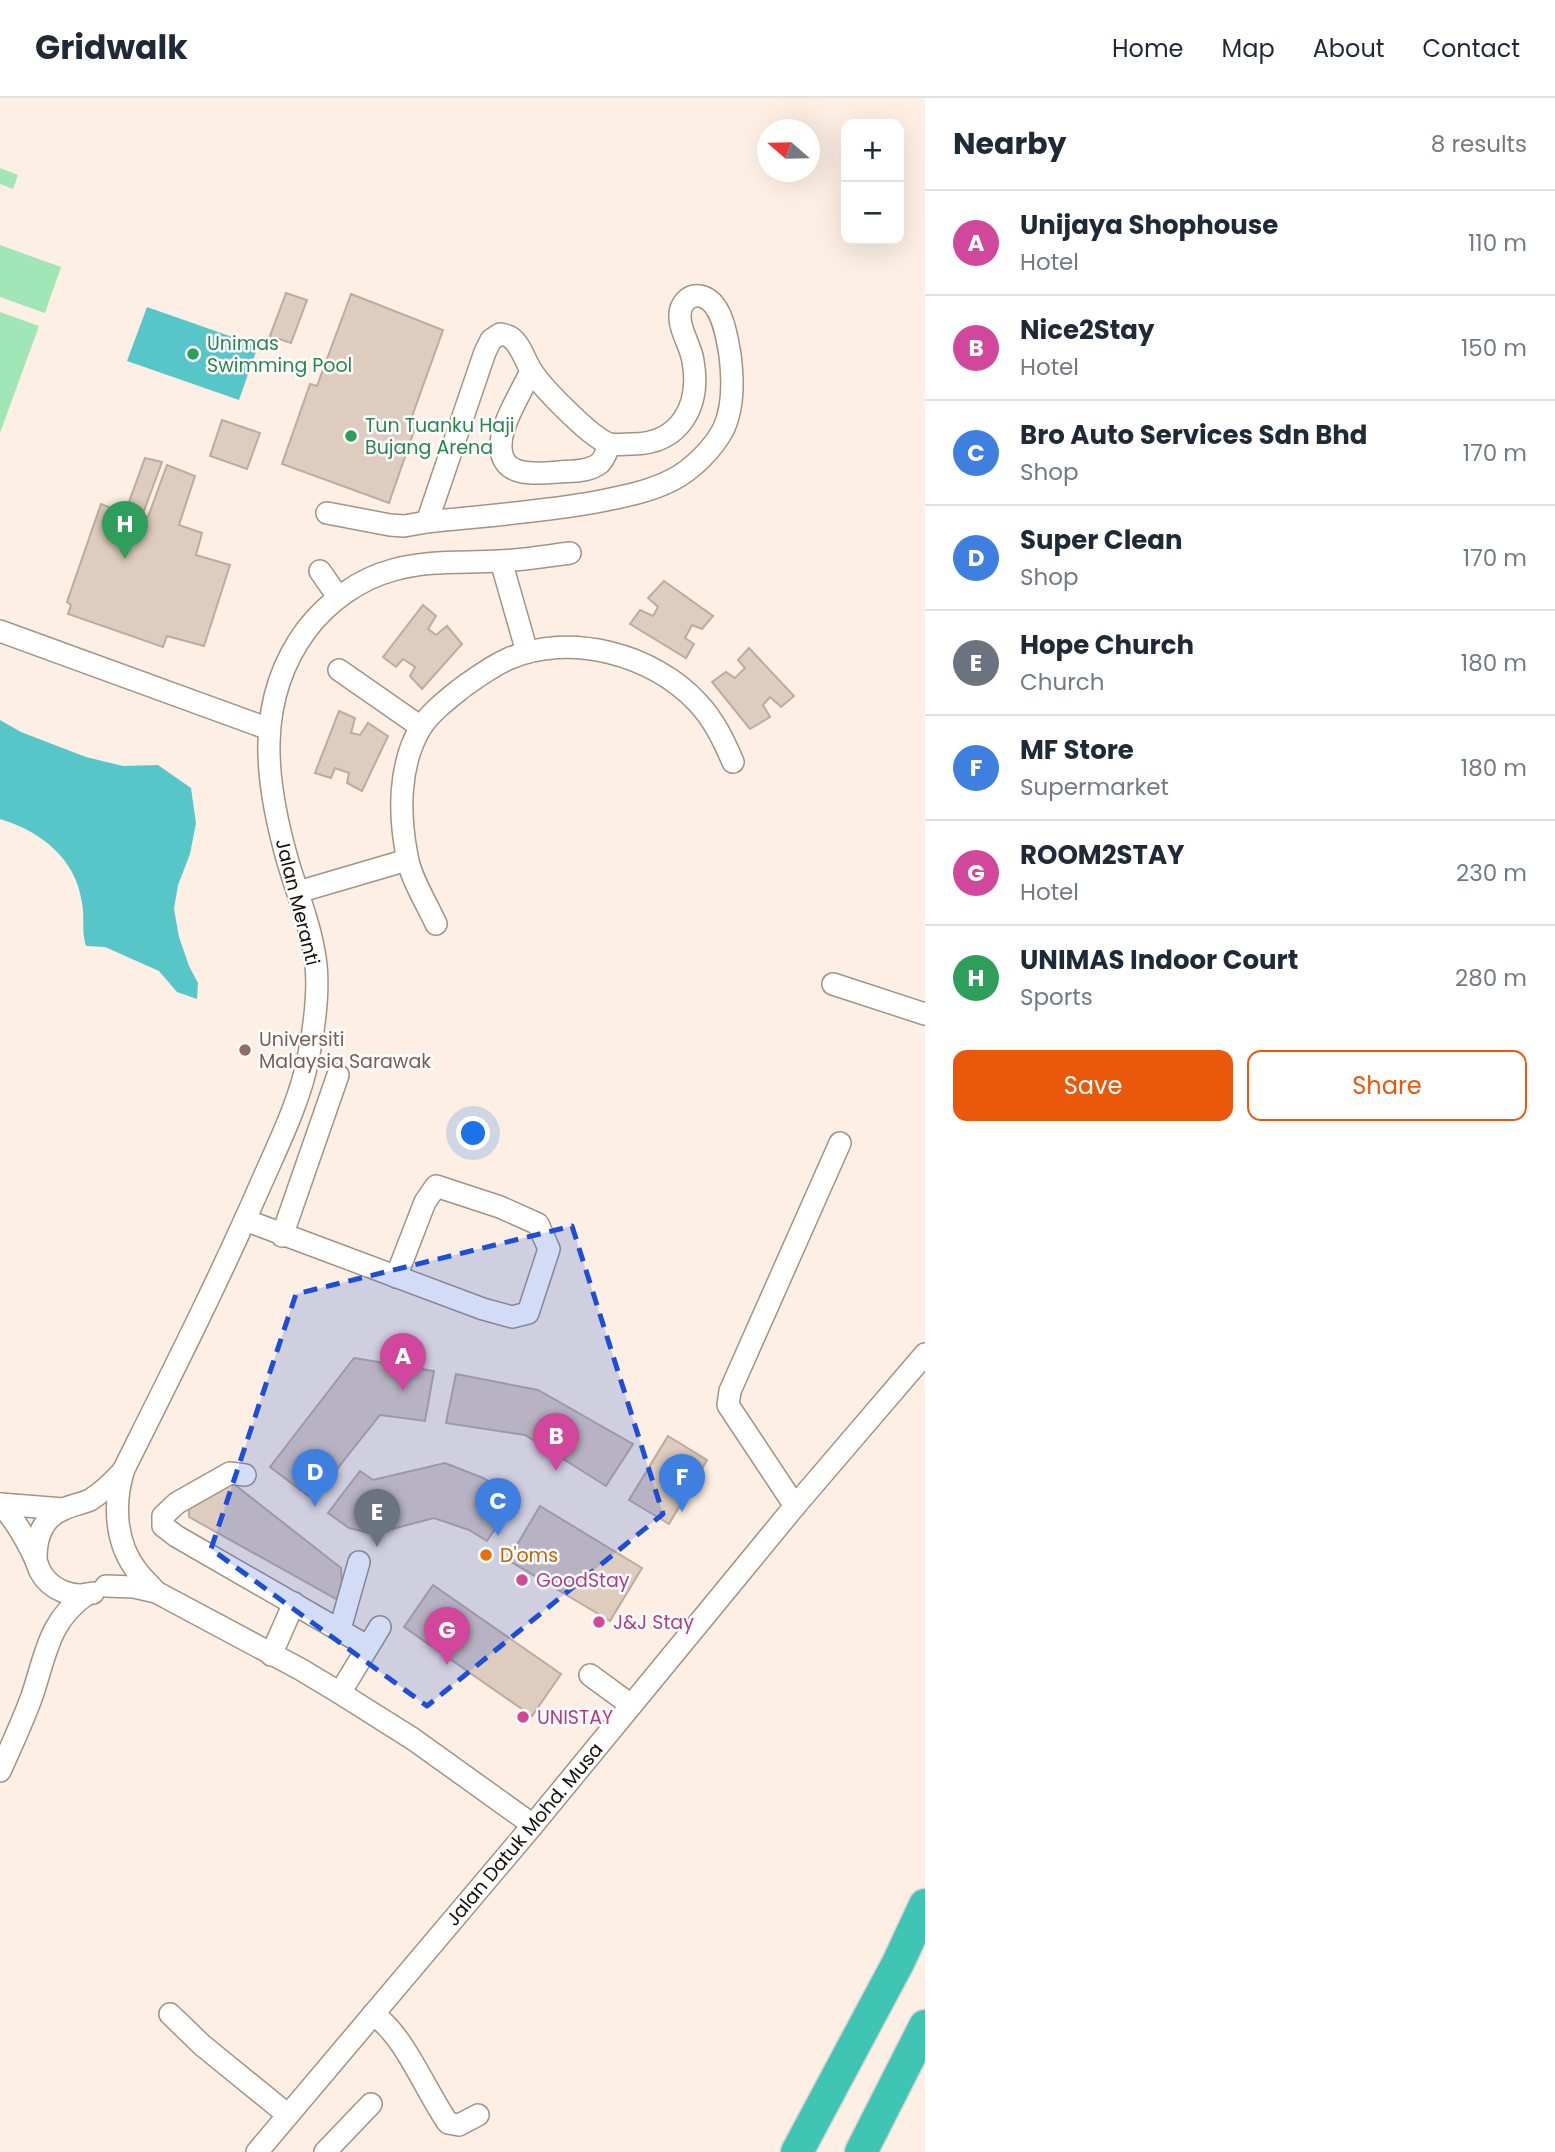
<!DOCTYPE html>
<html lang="en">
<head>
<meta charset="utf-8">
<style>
  :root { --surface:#fff; --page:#f2f2f3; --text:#1f2937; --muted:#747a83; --line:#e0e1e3; --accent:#ea580c }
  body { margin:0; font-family:Poppins,sans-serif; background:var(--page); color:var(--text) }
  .controls { position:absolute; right:21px; top:21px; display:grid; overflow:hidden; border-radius:14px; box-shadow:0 7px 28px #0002 }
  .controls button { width:63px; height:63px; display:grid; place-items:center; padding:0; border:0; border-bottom:2px solid var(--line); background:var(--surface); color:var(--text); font:35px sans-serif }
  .compass { position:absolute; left:757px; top:21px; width:63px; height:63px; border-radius:50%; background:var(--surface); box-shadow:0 7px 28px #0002; rotate:290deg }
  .you { position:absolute; left:474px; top:1036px; width:24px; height:24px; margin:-18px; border:5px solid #fff; border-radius:50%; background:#1a73e8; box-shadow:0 0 0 10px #1a73e833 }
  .badge { display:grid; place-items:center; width:46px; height:46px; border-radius:50%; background:var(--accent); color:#fff; font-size:23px; font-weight:700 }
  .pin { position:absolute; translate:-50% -58px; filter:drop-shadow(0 2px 4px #0008) }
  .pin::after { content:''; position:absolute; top:37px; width:24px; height:21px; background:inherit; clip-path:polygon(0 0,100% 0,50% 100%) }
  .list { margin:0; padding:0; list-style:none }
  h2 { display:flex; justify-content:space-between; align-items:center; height:91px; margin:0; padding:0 28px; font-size:30px }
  h2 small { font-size:23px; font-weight:400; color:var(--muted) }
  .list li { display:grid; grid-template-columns:46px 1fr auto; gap:21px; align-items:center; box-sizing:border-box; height:105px; padding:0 28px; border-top:2px solid var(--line) }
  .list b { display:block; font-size:26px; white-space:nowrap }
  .list p { margin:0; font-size:23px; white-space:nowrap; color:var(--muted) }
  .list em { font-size:23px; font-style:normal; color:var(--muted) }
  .actions { display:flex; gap:14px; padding:21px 28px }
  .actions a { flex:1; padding:16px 0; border:2px solid var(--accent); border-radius:14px; text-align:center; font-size:24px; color:var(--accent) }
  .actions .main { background:var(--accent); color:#fff }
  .map { position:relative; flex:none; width:925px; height:2054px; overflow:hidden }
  header { display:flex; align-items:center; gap:42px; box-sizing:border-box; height:98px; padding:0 35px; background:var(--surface); border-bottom:2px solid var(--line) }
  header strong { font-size:33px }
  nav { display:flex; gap:38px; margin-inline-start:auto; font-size:24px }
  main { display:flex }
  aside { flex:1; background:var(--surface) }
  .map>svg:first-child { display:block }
  .green { fill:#a1e6b6 }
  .water { fill:#57c6c8 }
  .building { fill:#deccbe; stroke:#bdab9e; stroke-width:2 }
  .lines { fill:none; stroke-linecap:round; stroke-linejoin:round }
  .minor-casing { stroke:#a39385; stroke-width:24 }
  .highway-casing { stroke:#d5d4d3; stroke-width:35 }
  .minor { stroke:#fff; stroke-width:21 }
  .highway { stroke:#40c5b5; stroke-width:32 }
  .marked { fill:#1d4ed8; fill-opacity:0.2; stroke:#1d4ed8; stroke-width:5; stroke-dasharray:14 9; stroke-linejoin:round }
  .leisure-dot { fill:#2e9e5b; stroke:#fff; stroke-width:2.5 }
  .education-dot { fill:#8d6e63; stroke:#fff; stroke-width:2.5 }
  .food-dot { fill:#e8710a; stroke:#fff; stroke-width:2.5 }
  .hotel-dot { fill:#d1479c; stroke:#fff; stroke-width:2.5 }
  .labels { text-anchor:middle; stroke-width:5; stroke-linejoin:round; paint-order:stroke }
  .leisure-label { font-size:19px; fill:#27864d; stroke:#fff; text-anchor:start }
  .street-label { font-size:19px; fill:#16110c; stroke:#fff }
  .education-label { font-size:19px; fill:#785e54; stroke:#fff; text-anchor:start }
  .food-label { font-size:19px; fill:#c56008; stroke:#fff; text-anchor:start }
  .hotel-label { font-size:19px; fill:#b23c85; stroke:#fff; text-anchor:start }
</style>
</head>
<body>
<header>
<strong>Gridwalk</strong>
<nav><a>Home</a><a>Map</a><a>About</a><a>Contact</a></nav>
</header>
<main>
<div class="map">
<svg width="925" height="2054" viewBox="0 0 925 2054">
  <rect width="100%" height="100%" fill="#fdefe3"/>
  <g class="green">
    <polygon points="0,70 18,77 13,91 0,86"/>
    <polygon points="0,147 61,169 45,215 0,199"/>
    <polygon points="0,214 39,228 0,335"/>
  </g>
  <g class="water">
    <polygon points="147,209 258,248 239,302 127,263"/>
    <path d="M 0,622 L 21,634 L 86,659 L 123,668 L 158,667 L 191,690 L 196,725 L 190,756 L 178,787 L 174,811 L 179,839 L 189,868 L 198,885 L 197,901 L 177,894 L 159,873 L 105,849 L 86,848 C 81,831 85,821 82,805 C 76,760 40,733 0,721 Z"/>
  </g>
  <g class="building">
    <polygon points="286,195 307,202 291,245 270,238"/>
    <polygon points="351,196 443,232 410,324 416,327 389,405 282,366 310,286 317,288"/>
    <polygon points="222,322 260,335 247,371 210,358"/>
    <polygon points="145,360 162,364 142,418 148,419 167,367 195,378 179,427 202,435 196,457 230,467 204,548 167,538 163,549 68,516 71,507 67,504 101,406 125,415"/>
    <polygon points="664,483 713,518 702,531 692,527 685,540 694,546 686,560 630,526 640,512 653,518 658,509 648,500"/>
    <polygon points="423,507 436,518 428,531 436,537 447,528 462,546 422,591 410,578 415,569 403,561 396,569 383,559"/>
    <polygon points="749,550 794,598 781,609 770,599 763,607 770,619 750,631 712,584 726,574 735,580 745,570 738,562"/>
    <polygon points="339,613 355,620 351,635 360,637 368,625 388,638 362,693 347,685 349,675 335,670 331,680 315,675"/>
    <polygon points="354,1260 434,1273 425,1323 380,1317 313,1401 270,1369"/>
    <polygon points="456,1276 538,1292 633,1346 606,1388 525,1337 446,1325"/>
    <polygon points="668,1338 707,1362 669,1426 629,1402"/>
    <polygon points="445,1365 483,1380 516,1400 487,1443 469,1432 434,1420 373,1436 349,1430 328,1415 360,1373 373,1382"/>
    <polygon points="230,1383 341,1470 342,1487 338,1502 189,1419 189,1406"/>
    <polygon points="540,1408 642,1470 610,1523 508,1462"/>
    <polygon points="433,1487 561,1576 532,1618 404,1529"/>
  </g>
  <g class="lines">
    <defs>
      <g id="minor">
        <path d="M 531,273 C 522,293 501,325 501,347 C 500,380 536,376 559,374 C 572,373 589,374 600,365 C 605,360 607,353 609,346"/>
        <path d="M 327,415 L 390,427 L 404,428 L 427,424 L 485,254 L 491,242 L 500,236 C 504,237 507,237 510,239 C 521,246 525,264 533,275 C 544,291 592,341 610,346 C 616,347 625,346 632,346 C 680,346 701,308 693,263 C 691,248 679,232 680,217 C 680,206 689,196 700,198 C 722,202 727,239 730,257 C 733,281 734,307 724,330 C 714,350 692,372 672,382 C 649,394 621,399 596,404 C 540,414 484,418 427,424"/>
        <polyline points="501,463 527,554"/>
        <polyline points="320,473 338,499"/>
        <polyline points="0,533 269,631"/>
        <polyline points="339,572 421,629"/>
        <polyline points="298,794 407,762"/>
        <path d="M 436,826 C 427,806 410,779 407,758 C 399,717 398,667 421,629 C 432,613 448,601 463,589 C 477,579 492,568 508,561 C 570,534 653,556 698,605 C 714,622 724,643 733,664"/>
        <polyline points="833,886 925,916"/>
        <polyline points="245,1122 483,1211 512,1219 528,1215 549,1151 538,1126 500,1109 436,1088 425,1104 396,1179"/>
        <polyline points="282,1138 338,977"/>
        <polyline points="245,1377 230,1375 177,1405 163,1418 163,1428 176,1438 367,1548"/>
        <path d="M 0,1406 C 13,1419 23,1436 31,1452 C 35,1459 37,1466 40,1473 C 50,1492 73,1501 93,1495"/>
        <polyline points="1,1406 63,1411"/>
        <polyline points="795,1408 728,1307 730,1293 840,1045"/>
        <path d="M 36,1460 C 36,1439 43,1419 64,1411 C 72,1407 81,1406 90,1402 C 103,1394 113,1384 123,1373"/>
        <polyline points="106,1488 134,1489 156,1494 300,1571 340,1595 413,1641 533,1727"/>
        <path d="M 156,1494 C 150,1487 143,1481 137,1473 C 115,1445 113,1405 124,1371 C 171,1277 218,1184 260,1088 C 277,1049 300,1003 308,961 C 314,931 319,897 316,867 C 312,831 298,798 288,764 C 265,684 254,602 307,531 C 328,504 359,481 393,472 C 428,462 463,465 499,463 C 523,462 546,458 570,455"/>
        <polyline points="340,1531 359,1464"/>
        <polyline points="271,1557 294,1505"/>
        <polyline points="590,1577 631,1607"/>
        <polyline points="340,1595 380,1529"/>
        <path d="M 0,1673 C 11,1649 23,1623 32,1598 C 46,1557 48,1523 87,1496"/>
        <polyline points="170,1916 202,1947 288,2017"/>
        <path d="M 373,1916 C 405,1938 425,1992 448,2025 L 459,2027 L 478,2017"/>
        <polyline points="257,2054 533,1727 795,1408 925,1256"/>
        <polyline points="325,2054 371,2006"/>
      </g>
      <g id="highway">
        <polyline points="797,2054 898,1865 925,1807"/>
        <polyline points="861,2054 925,1928"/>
      </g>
    </defs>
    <use href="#minor" class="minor-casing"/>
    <use href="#highway" class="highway-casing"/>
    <use href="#minor" class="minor"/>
    <use href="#highway" class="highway"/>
  </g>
  <path class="marked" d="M 572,1128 L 663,1416 L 427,1608 L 211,1451 L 296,1196 Z"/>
  <g class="leisure-dot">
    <circle cx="193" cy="256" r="7"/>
    <circle cx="351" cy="338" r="7"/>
  </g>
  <circle class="education-dot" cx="245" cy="952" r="7"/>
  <circle class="food-dot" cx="486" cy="1457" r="7"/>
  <g class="hotel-dot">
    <circle cx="522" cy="1482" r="7"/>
    <circle cx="599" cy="1524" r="7"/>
    <circle cx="523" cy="1619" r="7"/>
  </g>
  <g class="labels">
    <g class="leisure-label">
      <text x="207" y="252">Unimas<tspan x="207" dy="22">Swimming Pool</tspan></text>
      <text x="365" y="334">Tun Tuanku Haji<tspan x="365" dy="22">Bujang Arena</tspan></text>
    </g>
    <g class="street-label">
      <text transform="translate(298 804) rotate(76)" y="7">Jalan Meranti</text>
      <text transform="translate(524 1736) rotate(-50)" y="7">Jalan Datuk Mohd. Musa</text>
    </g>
    <g class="education-label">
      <text x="259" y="948">Universiti<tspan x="259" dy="22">Malaysia Sarawak</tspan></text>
    </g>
    <g class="food-label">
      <text x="500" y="1464">D'oms</text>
    </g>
    <g class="hotel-label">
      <text x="536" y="1489">GoodStay</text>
      <text x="613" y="1531">J&amp;J Stay</text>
      <text x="537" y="1626">UNISTAY</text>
    </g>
  </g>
</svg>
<div class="controls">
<button>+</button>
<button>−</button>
</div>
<svg class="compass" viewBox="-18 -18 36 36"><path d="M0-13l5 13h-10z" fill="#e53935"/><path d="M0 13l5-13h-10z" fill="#747a83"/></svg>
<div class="you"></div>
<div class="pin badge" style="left:403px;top:1293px;background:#d1479c">A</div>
<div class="pin badge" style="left:556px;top:1373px;background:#d1479c">B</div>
<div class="pin badge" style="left:498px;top:1438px;background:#3f7fe0">C</div>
<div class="pin badge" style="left:315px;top:1409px;background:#3f7fe0">D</div>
<div class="pin badge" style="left:377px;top:1449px;background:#6b7280">E</div>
<div class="pin badge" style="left:682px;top:1414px;background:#3f7fe0">F</div>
<div class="pin badge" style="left:447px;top:1567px;background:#d1479c">G</div>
<div class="pin badge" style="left:125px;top:461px;background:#2e9e5b">H</div>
</div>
<aside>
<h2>Nearby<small>8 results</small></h2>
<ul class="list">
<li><span class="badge" style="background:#d1479c">A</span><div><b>Unijaya Shophouse</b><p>Hotel</p></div><em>110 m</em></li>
<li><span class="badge" style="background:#d1479c">B</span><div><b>Nice2Stay</b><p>Hotel</p></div><em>150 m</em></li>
<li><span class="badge" style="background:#3f7fe0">C</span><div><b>Bro Auto Services Sdn Bhd</b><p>Shop</p></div><em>170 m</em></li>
<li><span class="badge" style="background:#3f7fe0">D</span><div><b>Super Clean</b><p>Shop</p></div><em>170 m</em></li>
<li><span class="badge" style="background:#6b7280">E</span><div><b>Hope Church</b><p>Church</p></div><em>180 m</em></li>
<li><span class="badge" style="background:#3f7fe0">F</span><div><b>MF Store</b><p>Supermarket</p></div><em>180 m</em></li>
<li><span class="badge" style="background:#d1479c">G</span><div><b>ROOM2STAY</b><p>Hotel</p></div><em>230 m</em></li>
<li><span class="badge" style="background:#2e9e5b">H</span><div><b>UNIMAS Indoor Court</b><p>Sports</p></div><em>280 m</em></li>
</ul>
<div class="actions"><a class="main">Save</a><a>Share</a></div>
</aside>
</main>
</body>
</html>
